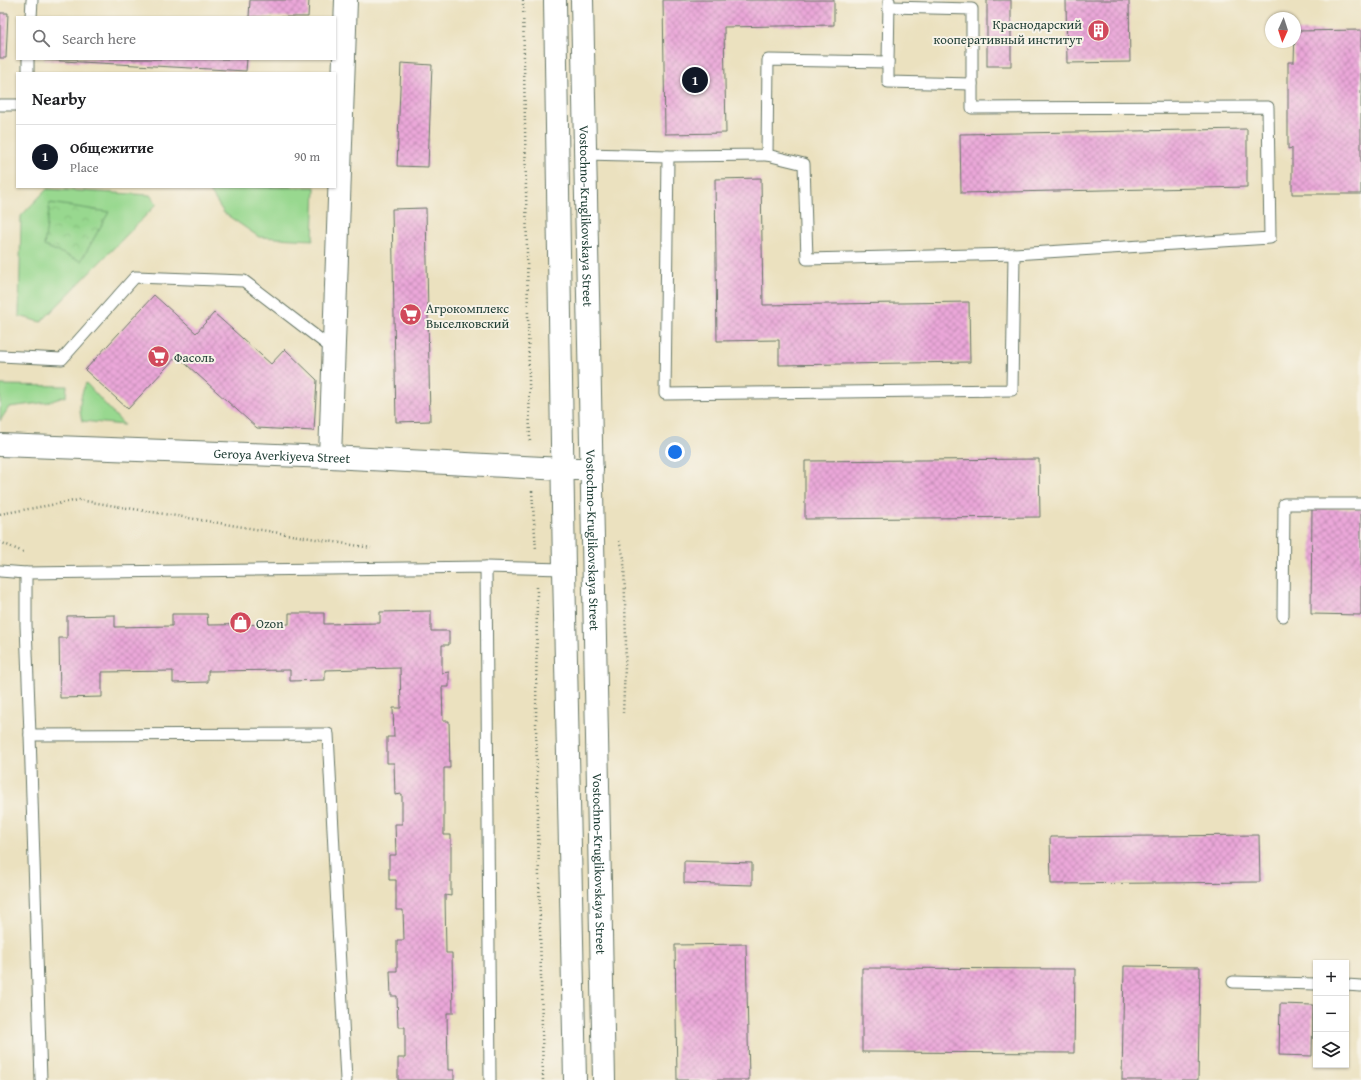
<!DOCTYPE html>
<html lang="en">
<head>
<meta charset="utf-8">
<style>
  :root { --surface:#fff; --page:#f2f2f2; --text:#202124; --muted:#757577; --line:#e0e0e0; --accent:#111827 }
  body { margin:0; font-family:"Gentium Book Plus",serif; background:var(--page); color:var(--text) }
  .controls { position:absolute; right:12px; bottom:12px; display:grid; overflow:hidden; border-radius:0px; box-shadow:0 1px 3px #0004 }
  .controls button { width:36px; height:36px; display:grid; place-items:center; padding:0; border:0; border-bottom:1px solid var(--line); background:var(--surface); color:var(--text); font:20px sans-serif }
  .compass { position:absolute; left:1265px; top:12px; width:36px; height:36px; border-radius:50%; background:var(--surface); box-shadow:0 1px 3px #0004; rotate:183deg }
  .you { position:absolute; left:675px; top:452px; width:14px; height:14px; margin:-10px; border:3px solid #fff; border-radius:50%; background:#1a73e8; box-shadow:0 0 0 6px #1a73e833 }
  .badge { display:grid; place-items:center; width:26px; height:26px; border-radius:50%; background:var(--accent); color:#fff; font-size:13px; font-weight:700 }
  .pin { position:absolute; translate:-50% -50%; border:2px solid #fff; box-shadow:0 1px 4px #0006 }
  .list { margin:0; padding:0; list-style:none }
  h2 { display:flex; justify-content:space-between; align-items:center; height:52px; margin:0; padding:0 16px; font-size:17px }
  h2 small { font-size:13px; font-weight:400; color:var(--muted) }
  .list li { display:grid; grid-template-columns:26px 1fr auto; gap:12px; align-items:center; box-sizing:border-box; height:64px; padding:0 16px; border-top:1px solid var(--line) }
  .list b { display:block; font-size:15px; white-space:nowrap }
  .list p { margin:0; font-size:13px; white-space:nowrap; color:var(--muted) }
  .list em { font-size:13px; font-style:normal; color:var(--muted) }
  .icon { flex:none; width:22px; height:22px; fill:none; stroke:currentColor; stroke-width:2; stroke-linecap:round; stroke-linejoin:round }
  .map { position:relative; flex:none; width:1361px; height:1080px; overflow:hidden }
  .search { position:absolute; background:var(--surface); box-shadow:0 1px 3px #0004; left:16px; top:16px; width:320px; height:44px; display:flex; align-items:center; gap:10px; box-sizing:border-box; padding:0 14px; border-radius:0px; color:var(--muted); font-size:15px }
  .panel { position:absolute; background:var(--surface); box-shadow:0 1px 3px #0004; left:16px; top:72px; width:320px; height:116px; border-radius:0px }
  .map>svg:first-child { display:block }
  .grass { fill:#98d88f; stroke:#5c8a62 }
  .park { fill:url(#park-crowns); stroke:#5c8a62 }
  .building { fill:url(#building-cross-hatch) }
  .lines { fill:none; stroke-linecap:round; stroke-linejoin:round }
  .lane-casing { stroke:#667665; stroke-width:13 }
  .street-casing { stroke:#667665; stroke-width:24 }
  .secondary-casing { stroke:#667665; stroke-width:24 }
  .path { stroke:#667665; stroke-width:2.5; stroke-dasharray:1 3; stroke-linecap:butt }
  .lane { stroke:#fff; stroke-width:11 }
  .street { stroke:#fff; stroke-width:22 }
  .secondary { stroke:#fff; stroke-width:22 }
  .labels { text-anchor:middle; stroke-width:4; stroke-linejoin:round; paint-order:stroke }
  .poi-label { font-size:13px; fill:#1f3d34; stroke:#f7f3e8; text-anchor:start }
  .street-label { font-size:13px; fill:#1f3d34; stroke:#f7f3e8 }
</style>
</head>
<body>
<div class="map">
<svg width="1361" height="1080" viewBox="0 0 1361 1080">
  <defs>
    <pattern id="park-crowns" width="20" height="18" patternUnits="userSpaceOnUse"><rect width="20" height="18" fill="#98d88f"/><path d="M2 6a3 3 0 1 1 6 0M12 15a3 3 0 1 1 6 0" fill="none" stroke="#83ba7c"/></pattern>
    <pattern id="building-cross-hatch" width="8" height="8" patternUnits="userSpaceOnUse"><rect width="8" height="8" fill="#eba7d9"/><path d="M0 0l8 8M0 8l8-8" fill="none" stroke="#be89b1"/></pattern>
  </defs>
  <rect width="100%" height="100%" fill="#f7f3e8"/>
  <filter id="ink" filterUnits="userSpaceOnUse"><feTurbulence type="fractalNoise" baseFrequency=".025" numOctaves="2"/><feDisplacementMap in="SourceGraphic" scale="8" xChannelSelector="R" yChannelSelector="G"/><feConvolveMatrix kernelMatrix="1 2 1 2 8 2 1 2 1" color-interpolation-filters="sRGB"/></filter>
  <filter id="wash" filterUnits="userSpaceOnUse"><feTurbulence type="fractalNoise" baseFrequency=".012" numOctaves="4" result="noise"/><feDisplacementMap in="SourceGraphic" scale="16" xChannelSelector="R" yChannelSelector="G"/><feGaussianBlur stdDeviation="0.9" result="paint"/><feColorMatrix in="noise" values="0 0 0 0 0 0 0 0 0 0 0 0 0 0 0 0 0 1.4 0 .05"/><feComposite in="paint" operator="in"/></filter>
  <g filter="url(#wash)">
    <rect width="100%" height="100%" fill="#ebe1bf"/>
    <g class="grass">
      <polygon points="207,187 315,187 313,240 259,237 224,213"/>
      <polygon points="47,189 150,195 157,204 41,322 19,316 21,216"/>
      <path d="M 86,383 L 124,425 L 82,421 C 78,407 80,396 86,383 Z"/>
      <polygon points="0,385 67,386 66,396 49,402 9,407 0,421"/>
    </g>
    <polygon class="park" points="50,203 109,212 81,261 44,246"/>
    <g id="blocks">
      <g class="building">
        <polygon points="250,0 309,0 308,17 249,17"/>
        <polygon points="663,0 834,0 834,25 724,27 726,133 665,134"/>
        <rect x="987" y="0" width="24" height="66"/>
        <polygon points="1066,0 1129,0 1130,62 1067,63"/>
        <polygon points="0,13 8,13 6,58 0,58"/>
        <polygon points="1361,30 1361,194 1292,194 1292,148 1288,149 1288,62 1294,62 1295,31"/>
        <polygon points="44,59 247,59 246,71 44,60"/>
        <polygon points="401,63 432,65 428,167 397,166"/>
        <polygon points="1247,129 1247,187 961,193 960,134"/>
        <polygon points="761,178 763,305 969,302 970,362 779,365 779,340 717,341 715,179"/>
        <polygon points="426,208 430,421 396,422 392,209"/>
        <polygon points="154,295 196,333 214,313 271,364 285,349 317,380 314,431 257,428 177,356 128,409 85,370"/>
        <polygon points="1039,459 1040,517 805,519 805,461"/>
        <polygon points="1312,508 1361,509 1361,615 1311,614"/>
        <polygon points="431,611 431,631 449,631 449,645 442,645 442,673 449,672 449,687 442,687 443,721 449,721 450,768 444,768 444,835 451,835 451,896 445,895 446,953 452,953 453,1013 447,1013 448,1070 454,1070 454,1080 398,1080 398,1058 405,1058 405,1027 398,1027 397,996 391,996 390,971 397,971 397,940 404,940 403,910 396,910 396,880 389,880 389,855 396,855 395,824 402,824 402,794 395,795 394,763 387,763 387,737 394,737 393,708 401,708 400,668 325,670 325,680 290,681 290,670 208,671 208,682 173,683 173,671 102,672 102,697 60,698 59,638 67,638 67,616 115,615 115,627 172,626 172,614 207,614 208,625 289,624 289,613 324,613 324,624 380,623 380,612"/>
        <polygon points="1259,835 1260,882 1051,884 1050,837"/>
        <polygon points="684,861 752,863 752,885 684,883"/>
        <polygon points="746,944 749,1080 677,1080 675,945"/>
        <polygon points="1124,966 1200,967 1198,1080 1122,1080"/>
        <polygon points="862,968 1075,969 1074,1053 862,1052"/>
        <polygon points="1280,1004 1313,1005 1312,1056 1279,1055"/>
      </g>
    </g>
  </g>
  <g filter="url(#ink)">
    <use href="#blocks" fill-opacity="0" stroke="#667665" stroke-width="1"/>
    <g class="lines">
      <defs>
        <g id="lane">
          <polyline points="889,7 972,9 972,108 1268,107 1270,238 1014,254"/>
          <polyline points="31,17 32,0"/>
          <polyline points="888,62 888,82 972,84"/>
          <polyline points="28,73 28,59"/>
          <polyline points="0,105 17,105"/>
          <polyline points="585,154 668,156 767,155 768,60 888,62 889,1"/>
          <polyline points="668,156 665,394 1012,390 1014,254 807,259 804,164 767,155"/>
          <polyline points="0,356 62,359 135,277 244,281 334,350"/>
          <polyline points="486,567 490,1080"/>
          <polyline points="0,571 26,573"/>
          <polyline points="1283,616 1284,504 1361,504"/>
          <polyline points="30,735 26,625 26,573 486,567 564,569"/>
          <polyline points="1233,982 1316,984"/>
          <polyline points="1346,985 1361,986"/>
          <polyline points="41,1080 30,735 328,734 346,1080"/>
        </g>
        <g id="street">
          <path id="s1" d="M 0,445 L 330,457 L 563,469 L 592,469"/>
          <polyline points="330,457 346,0"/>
        </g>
        <g id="secondary">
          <polyline points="555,0 564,569 575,1080"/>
          <path id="s2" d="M 582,0 L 604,1080"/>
        </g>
      </defs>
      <use href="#lane" class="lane-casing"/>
      <use href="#street" class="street-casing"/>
      <use href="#secondary" class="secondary-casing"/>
      <g class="path">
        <polyline points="523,0 530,444"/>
        <polyline points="532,491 536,550"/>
        <polyline points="0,514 79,500 371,548"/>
        <polyline points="619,541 624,558 626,643 623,713"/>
        <polyline points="0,542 23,552"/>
        <polyline points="537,587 536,723 543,1080"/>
      </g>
      <use href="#lane" class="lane"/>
      <use href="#street" class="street"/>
      <use href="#secondary" class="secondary"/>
    </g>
  </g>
  <defs>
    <symbol id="building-disc" viewBox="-11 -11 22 22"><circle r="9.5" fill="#d1495b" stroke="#f7f3e8"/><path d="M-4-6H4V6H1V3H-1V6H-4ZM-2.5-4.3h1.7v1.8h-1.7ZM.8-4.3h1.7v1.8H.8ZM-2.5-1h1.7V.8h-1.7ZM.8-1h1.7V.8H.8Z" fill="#fff"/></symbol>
    <symbol id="supermarket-disc" viewBox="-11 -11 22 22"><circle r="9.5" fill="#d1495b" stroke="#f7f3e8"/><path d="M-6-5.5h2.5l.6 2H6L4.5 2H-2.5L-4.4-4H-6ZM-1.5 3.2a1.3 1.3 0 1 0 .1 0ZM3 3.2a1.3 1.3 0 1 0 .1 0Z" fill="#fff"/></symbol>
    <symbol id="shop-disc" viewBox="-11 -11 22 22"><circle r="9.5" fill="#d1495b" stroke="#f7f3e8"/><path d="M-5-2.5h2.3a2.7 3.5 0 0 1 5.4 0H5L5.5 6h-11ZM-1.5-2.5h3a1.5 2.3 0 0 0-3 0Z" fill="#fff"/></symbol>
  </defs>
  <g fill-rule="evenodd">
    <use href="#building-disc" x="1086" y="18" width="25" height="25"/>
    <use href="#supermarket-disc" x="398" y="302" width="25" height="25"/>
    <use href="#supermarket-disc" x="146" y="344" width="25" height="25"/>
    <use href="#shop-disc" x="228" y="610" width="25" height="25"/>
  </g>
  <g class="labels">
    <g class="poi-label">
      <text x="1082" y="29" text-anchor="end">Краснодарский<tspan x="1082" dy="15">кооперативный институт</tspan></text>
      <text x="426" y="313">Агрокомплекс<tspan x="426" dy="15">Выселковский</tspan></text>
      <text x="174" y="362">Фасоль</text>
      <text x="256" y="628">Ozon</text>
    </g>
    <g class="street-label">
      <text dy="5" stroke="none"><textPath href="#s2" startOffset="216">Vostochno-Kruglikovskaya Street</textPath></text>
      <text dy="5" stroke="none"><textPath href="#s1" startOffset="282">Geroya Averkiyeva Street</textPath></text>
      <text dy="5" stroke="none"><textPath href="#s2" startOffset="540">Vostochno-Kruglikovskaya Street</textPath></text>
      <text dy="5" stroke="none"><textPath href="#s2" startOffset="864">Vostochno-Kruglikovskaya Street</textPath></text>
    </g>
  </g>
</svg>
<div class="controls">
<button>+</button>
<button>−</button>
<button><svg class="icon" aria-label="layers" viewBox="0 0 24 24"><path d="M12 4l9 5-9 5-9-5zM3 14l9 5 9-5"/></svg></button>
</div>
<svg class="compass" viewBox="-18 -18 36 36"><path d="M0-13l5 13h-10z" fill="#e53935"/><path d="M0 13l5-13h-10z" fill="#757577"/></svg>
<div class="you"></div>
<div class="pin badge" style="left:695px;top:80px">1</div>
<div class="search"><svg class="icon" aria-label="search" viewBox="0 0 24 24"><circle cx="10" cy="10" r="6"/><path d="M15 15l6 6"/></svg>Search here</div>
<section class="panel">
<h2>Nearby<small></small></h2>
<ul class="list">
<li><span class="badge">1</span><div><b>Общежитие</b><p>Place</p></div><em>90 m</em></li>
</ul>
</section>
</div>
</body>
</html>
